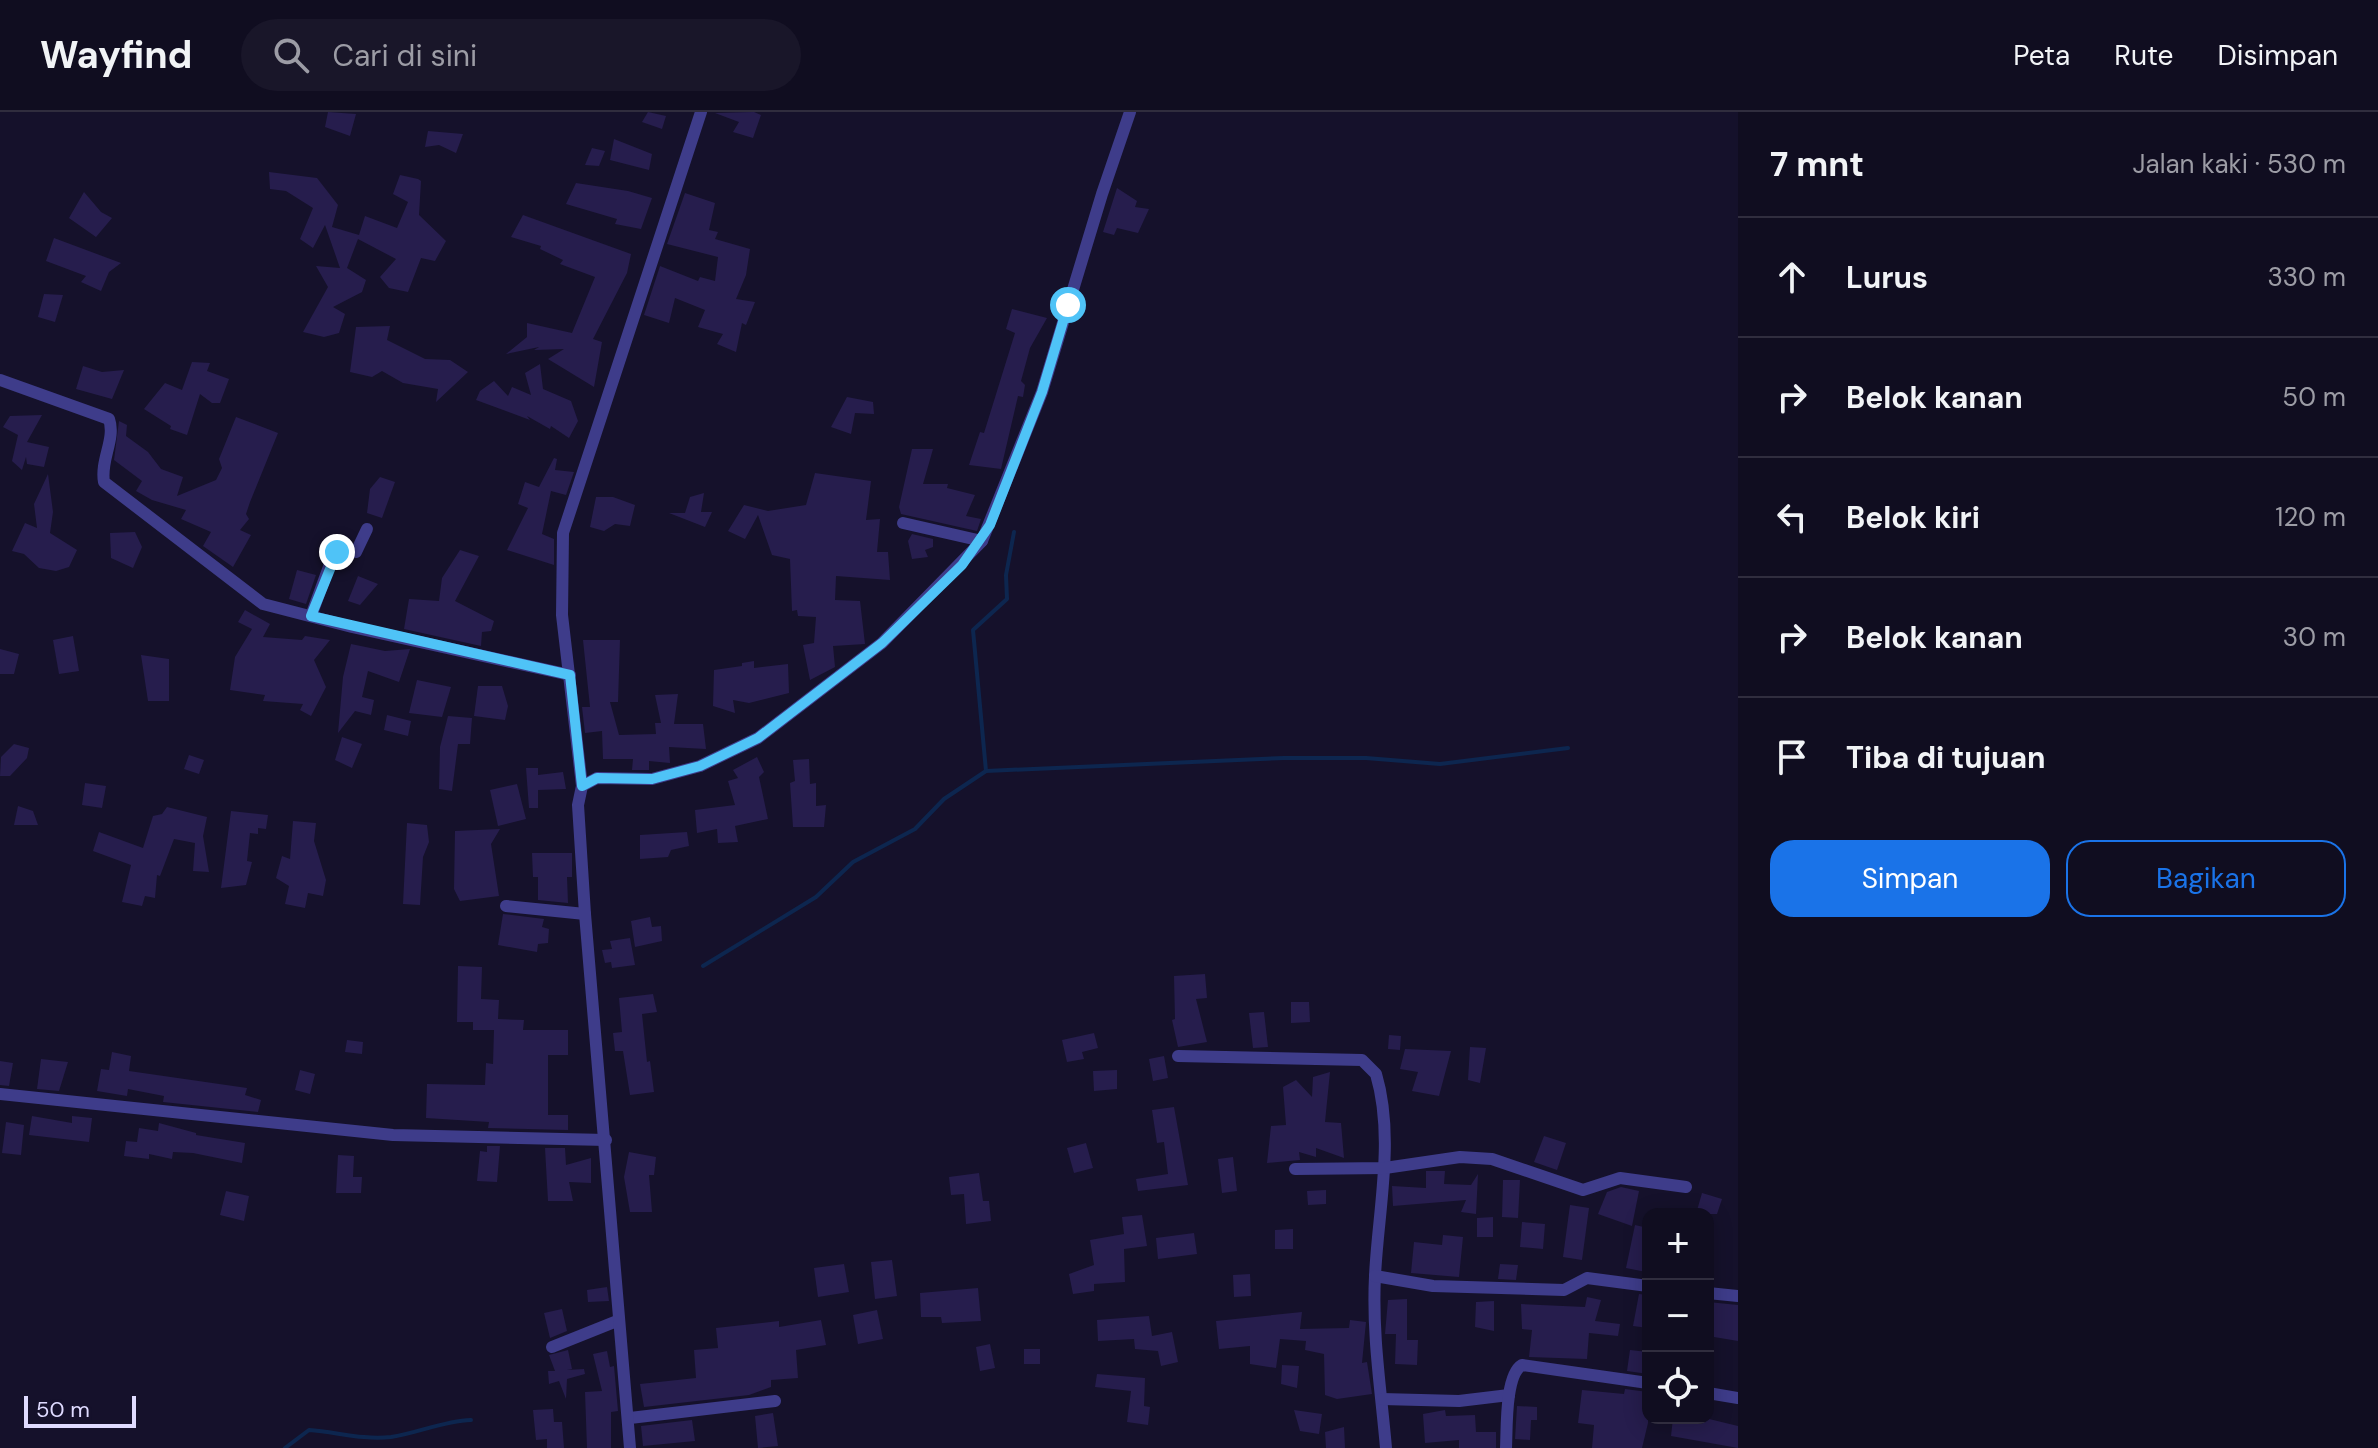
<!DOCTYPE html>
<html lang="id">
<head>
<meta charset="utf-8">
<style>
  :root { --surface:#100d20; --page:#191629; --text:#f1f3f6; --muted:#9c9ca5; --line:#302d3e; --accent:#1a73e8 }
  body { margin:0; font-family:"DM Sans",sans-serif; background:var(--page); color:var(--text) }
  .controls { position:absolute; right:24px; bottom:24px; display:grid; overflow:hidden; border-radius:16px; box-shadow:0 4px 20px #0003 }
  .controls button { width:72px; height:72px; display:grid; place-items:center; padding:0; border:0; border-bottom:2px solid var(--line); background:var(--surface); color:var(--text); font:40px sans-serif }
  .scale { position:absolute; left:24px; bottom:20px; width:112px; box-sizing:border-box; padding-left:8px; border:4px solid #dfdbff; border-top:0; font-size:22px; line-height:28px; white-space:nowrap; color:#dfdbff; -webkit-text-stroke:6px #15112b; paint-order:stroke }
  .stop { position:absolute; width:24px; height:24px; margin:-18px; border:6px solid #4fc3f7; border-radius:50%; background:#fff }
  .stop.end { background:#4fc3f7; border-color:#fff; box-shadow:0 2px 8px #0008 }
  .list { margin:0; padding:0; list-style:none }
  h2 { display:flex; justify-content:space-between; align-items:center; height:104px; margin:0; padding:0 32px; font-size:34px }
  h2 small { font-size:26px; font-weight:400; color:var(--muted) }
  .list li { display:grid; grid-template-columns:52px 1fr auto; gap:24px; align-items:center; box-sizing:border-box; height:120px; padding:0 32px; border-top:2px solid var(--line) }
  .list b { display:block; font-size:30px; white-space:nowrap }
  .list em { font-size:26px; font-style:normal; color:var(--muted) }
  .actions { display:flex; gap:16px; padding:24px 32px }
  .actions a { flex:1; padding:18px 0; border:2px solid var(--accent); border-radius:24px; text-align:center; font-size:28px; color:var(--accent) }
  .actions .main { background:var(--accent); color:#fff }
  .icon { flex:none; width:44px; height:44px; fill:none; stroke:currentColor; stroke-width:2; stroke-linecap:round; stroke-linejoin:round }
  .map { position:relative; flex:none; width:1738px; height:1336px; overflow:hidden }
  header { display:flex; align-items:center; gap:48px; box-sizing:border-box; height:112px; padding:0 40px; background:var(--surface); border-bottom:2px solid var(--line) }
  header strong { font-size:38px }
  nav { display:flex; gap:44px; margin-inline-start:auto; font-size:28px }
  .search { width:560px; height:72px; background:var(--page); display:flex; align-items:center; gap:20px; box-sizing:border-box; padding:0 28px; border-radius:44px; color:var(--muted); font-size:30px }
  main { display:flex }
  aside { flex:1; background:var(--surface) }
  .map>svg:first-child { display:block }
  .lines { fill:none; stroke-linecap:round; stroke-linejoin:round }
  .stream { stroke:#0d264f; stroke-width:4 }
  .building { fill:#261d4d }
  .street { stroke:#3e3c8a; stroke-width:12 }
  .route { stroke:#4fc3f7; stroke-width:10 }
</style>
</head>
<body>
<header>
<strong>Wayfind</strong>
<div class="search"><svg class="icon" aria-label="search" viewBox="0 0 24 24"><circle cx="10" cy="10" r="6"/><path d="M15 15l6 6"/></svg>Cari di sini</div>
<nav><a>Peta</a><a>Rute</a><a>Disimpan</a></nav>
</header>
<main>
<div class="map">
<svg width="1738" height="1336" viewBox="0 0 1738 1336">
  <rect width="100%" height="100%" fill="#15112b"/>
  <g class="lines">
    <g class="stream">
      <polyline points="986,659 973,518 1007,487 1006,463 1014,420"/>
      <polyline points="703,854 816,785 853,750 915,717 944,687 986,659 1284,646 1366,646 1440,652 1568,636"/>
      <path d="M 285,1336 L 309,1318 C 337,1320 362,1328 391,1325 C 418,1321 443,1309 471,1308"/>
    </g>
  </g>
  <g class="building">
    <polygon points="328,0 356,2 350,24 325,15"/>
    <polygon points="648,0 666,4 662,17 642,10"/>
    <polygon points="754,0 761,3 753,26 733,20 739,10 715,1"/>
    <polygon points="428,19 463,22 456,41 439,33 425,35"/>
    <polygon points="614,27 652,42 649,58 610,48"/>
    <polygon points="592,36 605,39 599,54 585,53"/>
    <polygon points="269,60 317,66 338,93 332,115 359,123 365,104 397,116 408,90 393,82 400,63 418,67 421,69 419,103 446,129 435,149 421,146 408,180 389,176 380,165 396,147 358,127 347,156 366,168 362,180 333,195 345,202 339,221 324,225 303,220 328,175 316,154 340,156 325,113 313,136 300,127 313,96 286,79 270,77"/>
    <polygon points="576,71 628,79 652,86 641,117 615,112 617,107 566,92"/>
    <polygon points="1117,76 1137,89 1135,95 1149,97 1138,121 1117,116 1114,123 1103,120"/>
    <polygon points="84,80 101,100 112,106 96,125 69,106"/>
    <polygon points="685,81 715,91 709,118 718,120 715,127 750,137 746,163 736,187 755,190 746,213 742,211 736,240 717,232 723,222 698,215 705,198 675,186 669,211 644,203 660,154 698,169 700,165 715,169 718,145 667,132"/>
    <polygon points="523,103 631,142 627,161 593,227 602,230 594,275 548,247 564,237 534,238 539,235 506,242 527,225 527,211 572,221 595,165 560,152 563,148 540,137 541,134 511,125"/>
    <polygon points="54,126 121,151 109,160 101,179 81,170 86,164 46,149"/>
    <polygon points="44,182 63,183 55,210 38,205"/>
    <polygon points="1012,197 1047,206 1030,236 1021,269 1025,273 1023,285 1018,284 1001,357 969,353 980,320 984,321 1015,221 1006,217"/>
    <polygon points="390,214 387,228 425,247 450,248 468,260 436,290 438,277 403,271 382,259 372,265 350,260 356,215"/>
    <polygon points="192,250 210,251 207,259 229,267 220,291 212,291 200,282 187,323 170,317 171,314 144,297 165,271 182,278"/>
    <polygon points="540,252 543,277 571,289 578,309 569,326 551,314 550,317 527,304 530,308 476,288 480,279 494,269 508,284 512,275 531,283 525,261"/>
    <polygon points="83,254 102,260 124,258 112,287 76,277"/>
    <polygon points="847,285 873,290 874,302 855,301 851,322 831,315"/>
    <polygon points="42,303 27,330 49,335 44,355 27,352 26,345 22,358 12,349 18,323 3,315 10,304"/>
    <polygon points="236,305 278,321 250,390 246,402 249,407 240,418 251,423 233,455 203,434 211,420 181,407 186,398 152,388 136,379 142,369 114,348 119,309 127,313 126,324 148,340 161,357 183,365 177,384 216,368 222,356 219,347"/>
    <polygon points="912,337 933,337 923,372 948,372 947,376 975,383 966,404 981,407 977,419 901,402 899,395"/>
    <polygon points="554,346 557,347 555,358 574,360 566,383 551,379 542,422 554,427 554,453 507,438 528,396 518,392 525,370 539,375"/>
    <polygon points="815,361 871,369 866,408 880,407 877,440 888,440 890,468 836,464 835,488 860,489 865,532 833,534 835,555 810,568 803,533 814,531 816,505 798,504 797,498 792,499 790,447 772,443 758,403 745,427 728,419 744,393 768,399 806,393"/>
    <polygon points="48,362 53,400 50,421 77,438 69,455 56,459 39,456 24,442 12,439 25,411 37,416 34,392"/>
    <polygon points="380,365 395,370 382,406 367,401 370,377"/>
    <polygon points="704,381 701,400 712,400 705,415 669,401 685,401 690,385"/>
    <polygon points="596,385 613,385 635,393 630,414 615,412 604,419 590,415"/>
    <polygon points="135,420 142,435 133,456 111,446 110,421"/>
    <polygon points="912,422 933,427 933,435 925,438 928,445 912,447 908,429"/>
    <polygon points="460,438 479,444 455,489 494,509 491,519 482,520 481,534 404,517 409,487 439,489 442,466"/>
    <polygon points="297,458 316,463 306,492 289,487"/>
    <polygon points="358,464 378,472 360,493 348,489"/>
    <polygon points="245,498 270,512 263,525 302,528 305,524 330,528 314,548 326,575 311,604 300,598 303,592 263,589 265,583 230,578 235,545 252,517 238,510"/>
    <polygon points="73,524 79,559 59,562 53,528"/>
    <polygon points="583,528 620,528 618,590 610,590 619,623 656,622 655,611 661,611 655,583 678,582 674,612 703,612 706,637 669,635 670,651 649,649 649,658 632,658 633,647 603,647 602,619 585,621 582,595 590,595"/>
    <polygon points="351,532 385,539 410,537 399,570 368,559 362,585 374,588 371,603 355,599 338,621 343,565"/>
    <polygon points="0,537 19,542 14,562 0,562"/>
    <polygon points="141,543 169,547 169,589 148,589"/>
    <polygon points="754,549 754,556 788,552 789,581 749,591 733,588 735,601 713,594 714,558 742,554 742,551"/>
    <polygon points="417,568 451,575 442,605 409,601"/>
    <polygon points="478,574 502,574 508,594 505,608 474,604"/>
    <polygon points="387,603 411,609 408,624 384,618"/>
    <polygon points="448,604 472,606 470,632 458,632 452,679 439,677 440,635"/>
    <polygon points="342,625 362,632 352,656 335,648"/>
    <polygon points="14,632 29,636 27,646 10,664 0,664 1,645"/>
    <polygon points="189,643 204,648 199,662 184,657"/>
    <polygon points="757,645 764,660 759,665 768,707 735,714 738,730 718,731 717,717 697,721 695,698 735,693 728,669 738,666 733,658"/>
    <polygon points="809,647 810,672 816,671 816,694 826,693 824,715 793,715 790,671 795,669 793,648"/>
    <polygon points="526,656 538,656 538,663 563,660 566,677 538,678 538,696 529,696"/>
    <polygon points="85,671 106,674 102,696 82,693"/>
    <polygon points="517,672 526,707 498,714 490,678"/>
    <polygon points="18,694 33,699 38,713 14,713"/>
    <polygon points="167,695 207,705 203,724 209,760 193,759 195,731 174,727 160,764 157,763 155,786 145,784 142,794 122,790 131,753 93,739 99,720 143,736 153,704 162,702"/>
    <polygon points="231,699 268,703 266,717 258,716 258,722 250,721 247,749 252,750 246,773 221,776"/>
    <polygon points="293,709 316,711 314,729 326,768 323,784 308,781 305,796 285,792 289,774 276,766 282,744 290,747"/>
    <polygon points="407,711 427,713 429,730 423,745 420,793 403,792"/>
    <polygon points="500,717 491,732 499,784 460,789 454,777 455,719"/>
    <polygon points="687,720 689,734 671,738 668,745 640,747 640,723"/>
    <polygon points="532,741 572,741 572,765 567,765 568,791 538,788 538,765 533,765"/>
    <polygon points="503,802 544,807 542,815 549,817 548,831 538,832 537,840 498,833"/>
    <polygon points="650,805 652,815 661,814 662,829 635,835 631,809"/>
    <polygon points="630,826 635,853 612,856 611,850 605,851 602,838 612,837 610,829"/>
    <polygon points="458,854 482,855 481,887 499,888 498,907 524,908 523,918 568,918 568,943 548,943 548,1003 568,1003 568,1018 488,1016 489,1010 426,1006 427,972 485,973 486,951 493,952 494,918 473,918 473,910 457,910"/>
    <polygon points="1205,862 1207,886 1196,887 1207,930 1178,935 1172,908 1175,907 1174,864"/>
    <polygon points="653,882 657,900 642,902 647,950 650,949 654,980 630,983 623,939 615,939 613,921 622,920 619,886"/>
    <polygon points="1291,890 1309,890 1310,910 1291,911"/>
    <polygon points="1264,900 1268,935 1253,936 1249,901"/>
    <polygon points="1094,921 1098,936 1082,940 1084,947 1067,950 1062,928"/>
    <polygon points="1389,923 1401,924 1400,938 1388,937"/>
    <polygon points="347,928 363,930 362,942 345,940"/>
    <polygon points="1470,935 1486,936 1480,971 1468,968"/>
    <polygon points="1405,937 1451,939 1439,984 1412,979 1418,960 1400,957"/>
    <polygon points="112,940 131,944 129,959 247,976 245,983 261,988 258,1000 163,990 164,984 128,977 127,984 97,979 101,957 109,958"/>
    <polygon points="1164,944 1168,966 1153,969 1149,947"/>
    <polygon points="41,947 68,950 59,979 37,977"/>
    <polygon points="0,949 13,951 9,974 0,973"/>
    <polygon points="300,958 315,962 310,982 295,978"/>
    <polygon points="1117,958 1117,977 1094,979 1093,959"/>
    <polygon points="1330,960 1325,1010 1341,1011 1344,1046 1316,1036 1316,1045 1299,1040 1300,1048 1267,1051 1271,1014 1286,1013 1283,975 1296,968 1312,985 1313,965"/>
    <polygon points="1174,995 1188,1073 1138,1079 1136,1067 1168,1062 1164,1030 1157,1031 1152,998"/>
    <polygon points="32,1004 72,1011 72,1004 92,1006 89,1030 29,1023"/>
    <polygon points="6,1010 24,1013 21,1043 2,1041"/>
    <polygon points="159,1011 196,1021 196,1023 245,1031 242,1051 193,1041 173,1040 172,1047 149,1042 149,1047 124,1044 126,1029 137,1030 139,1016 158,1019"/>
    <polygon points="1544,1024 1566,1031 1557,1058 1534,1050"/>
    <polygon points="1086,1031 1093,1056 1074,1061 1067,1036"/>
    <polygon points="487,1034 500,1034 497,1070 477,1069 480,1039 487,1040"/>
    <polygon points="545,1036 565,1036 566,1053 591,1046 591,1071 569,1070 573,1089 548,1089"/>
    <polygon points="629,1040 656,1045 654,1063 649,1063 652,1100 630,1100 624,1065"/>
    <polygon points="338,1043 354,1044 353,1065 362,1065 361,1081 336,1081"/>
    <polygon points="1233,1045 1237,1079 1222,1081 1218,1047"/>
    <polygon points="1426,1059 1445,1059 1444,1072 1471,1073 1478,1062 1476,1102 1461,1100 1466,1088 1393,1094 1392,1074 1426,1076"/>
    <polygon points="979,1061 983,1089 989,1089 991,1109 966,1112 964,1082 951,1083 949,1065"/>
    <polygon points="1503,1068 1520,1068 1518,1106 1502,1105"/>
    <polygon points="1621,1075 1639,1079 1632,1114 1598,1102 1607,1080"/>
    <polygon points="1326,1078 1326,1092 1308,1093 1307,1079"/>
    <polygon points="226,1079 249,1084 244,1109 220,1103"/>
    <polygon points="1702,1081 1722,1087 1717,1102 1696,1102"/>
    <polygon points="1570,1093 1589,1096 1582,1148 1563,1145"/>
    <polygon points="1142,1103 1147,1134 1124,1137 1125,1170 1094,1172 1094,1179 1073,1182 1069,1162 1094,1153 1090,1128 1124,1122 1122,1105"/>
    <polygon points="1493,1105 1493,1125 1477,1125 1477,1106"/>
    <polygon points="1522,1110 1545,1112 1543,1137 1520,1135"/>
    <polygon points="1635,1113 1648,1116 1646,1160 1626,1156"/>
    <polygon points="1293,1117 1293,1137 1275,1137 1275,1118"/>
    <polygon points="1194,1121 1197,1142 1158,1147 1156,1126"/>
    <polygon points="1443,1123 1463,1125 1459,1165 1411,1161 1414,1130 1442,1133"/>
    <polygon points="892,1148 897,1184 875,1187 871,1150"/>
    <polygon points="844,1152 849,1180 818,1185 814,1156"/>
    <polygon points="1500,1152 1518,1153 1516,1168 1498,1167"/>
    <polygon points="1250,1162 1251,1184 1234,1185 1233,1163"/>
    <polygon points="607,1175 609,1189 588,1190 587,1178"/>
    <polygon points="978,1176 981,1209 942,1211 941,1205 921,1205 920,1181"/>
    <polygon points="1639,1182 1648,1183 1648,1216 1633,1214"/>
    <polygon points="1587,1185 1601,1188 1595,1209 1620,1212 1618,1224 1589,1221 1587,1247 1529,1245 1532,1218 1522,1217 1521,1192 1585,1195"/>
    <polygon points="1407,1187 1407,1228 1418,1228 1417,1253 1395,1252 1396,1222 1385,1222 1388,1188"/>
    <polygon points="1494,1189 1494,1219 1475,1215 1476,1190"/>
    <polygon points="1708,1190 1738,1193 1738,1229 1708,1224"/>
    <polygon points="562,1197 567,1219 550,1226 544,1201"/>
    <polygon points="877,1198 883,1227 858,1232 853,1203"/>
    <polygon points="1302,1200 1300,1217 1349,1216 1350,1208 1366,1210 1362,1251 1367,1250 1372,1282 1337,1287 1325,1283 1324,1242 1305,1238 1306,1229 1280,1227 1276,1256 1250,1252 1250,1234 1219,1237 1216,1209"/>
    <polygon points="1149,1204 1152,1224 1172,1220 1178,1250 1161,1254 1158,1239 1135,1237 1134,1227 1098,1229 1097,1208"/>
    <polygon points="821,1208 826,1233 796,1238 798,1266 771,1268 771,1275 749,1283 644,1295 640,1272 696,1266 694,1238 718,1236 716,1216 779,1209 779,1215"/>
    <polygon points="990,1232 995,1256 980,1259 976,1235"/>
    <rect x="1024" y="1237" width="16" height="15"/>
    <polygon points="568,1238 572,1257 567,1258 584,1257 585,1262 567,1267 566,1287 559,1269 549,1272 548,1259 555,1259 549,1243"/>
    <polygon points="1630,1238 1648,1240 1648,1262 1627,1259"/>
    <polygon points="607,1239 610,1255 614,1254 618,1299 611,1300 611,1336 587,1336 585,1280 602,1279 593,1242"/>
    <polygon points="1282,1253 1299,1254 1297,1276 1281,1272"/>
    <polygon points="1097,1262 1145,1266 1144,1294 1150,1295 1148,1313 1127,1310 1131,1279 1095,1275"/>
    <polygon points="1625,1277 1648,1280 1648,1311 1642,1336 1592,1336 1594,1313 1578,1311 1582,1278 1624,1282"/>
    <polygon points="1517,1294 1537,1295 1537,1308 1531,1308 1530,1328 1515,1327"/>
    <polygon points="553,1297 554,1310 562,1310 564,1336 547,1336 547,1327 536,1328 533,1298"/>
    <polygon points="1294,1298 1322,1302 1319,1322 1300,1319"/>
    <polygon points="1445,1298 1446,1304 1475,1303 1476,1320 1496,1320 1496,1336 1459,1336 1459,1328 1425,1331 1423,1302"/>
    <polygon points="773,1301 778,1334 758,1336 755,1304"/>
    <polygon points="1673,1306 1705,1306 1738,1314 1738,1336 1671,1324"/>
    <polygon points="692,1308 695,1329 643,1334 641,1314"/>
    <polygon points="1344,1315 1345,1336 1326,1336 1325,1320"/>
  </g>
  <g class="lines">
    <g class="street">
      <path d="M 0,268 L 109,307 C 116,327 100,348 104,370 L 263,492 L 352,515 L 570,563"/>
      <polyline points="903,411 982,429"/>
      <polyline points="311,504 334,441 356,440 367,417"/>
      <polyline points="582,674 562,503 563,421 701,0"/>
      <polyline points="506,794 585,802"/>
      <path d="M 1178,944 L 1362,948 L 1376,962 C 1395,1026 1378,1099 1375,1164 C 1372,1223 1381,1278 1386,1336"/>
      <polyline points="0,982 393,1023 606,1028"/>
      <polyline points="1295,1057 1385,1056 1460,1045 1492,1047 1583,1078 1620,1066 1686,1075"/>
      <polyline points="1375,1164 1433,1174 1564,1178 1587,1166 1648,1174"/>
      <polyline points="1708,1181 1738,1184"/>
      <polyline points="552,1235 617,1209"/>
      <polyline points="1708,1281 1738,1286"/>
      <polyline points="1382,1287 1459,1289 1509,1283"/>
      <polyline points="630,1306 775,1289"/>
      <polyline points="630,1336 585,802 578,693 582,674 597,666 652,667 700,654 758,626 882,531 982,429 1042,280 1102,82 1130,0"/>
      <path d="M 1506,1336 C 1507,1317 1505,1263 1522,1253 L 1648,1271"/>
    </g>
  </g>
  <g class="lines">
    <polyline class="route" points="337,440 311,504 570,563 582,674 597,666 652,667 700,654 758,626 882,531 962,453 990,413 1042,280 1068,193"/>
  </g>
</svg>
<div class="controls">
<button>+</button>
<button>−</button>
<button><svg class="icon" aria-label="locate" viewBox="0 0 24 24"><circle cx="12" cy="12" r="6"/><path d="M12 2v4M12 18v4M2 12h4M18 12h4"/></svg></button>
</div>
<div class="scale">50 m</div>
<div class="stop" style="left:1068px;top:193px"></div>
<div class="stop end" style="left:337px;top:440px"></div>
</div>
<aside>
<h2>7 mnt<small>Jalan kaki · 530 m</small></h2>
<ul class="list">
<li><svg class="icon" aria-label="ahead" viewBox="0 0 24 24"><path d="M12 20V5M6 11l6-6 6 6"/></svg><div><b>Lurus</b></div><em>330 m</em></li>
<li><svg class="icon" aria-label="right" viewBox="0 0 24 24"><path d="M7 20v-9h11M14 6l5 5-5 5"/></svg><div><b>Belok kanan</b></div><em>50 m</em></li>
<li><svg class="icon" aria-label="left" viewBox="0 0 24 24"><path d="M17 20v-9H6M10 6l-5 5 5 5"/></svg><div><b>Belok kiri</b></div><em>120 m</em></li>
<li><svg class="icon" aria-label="right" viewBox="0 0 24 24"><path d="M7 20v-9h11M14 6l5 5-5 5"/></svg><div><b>Belok kanan</b></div><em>30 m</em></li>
<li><svg class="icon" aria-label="arrive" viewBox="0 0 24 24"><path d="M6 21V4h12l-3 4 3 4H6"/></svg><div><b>Tiba di tujuan</b></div></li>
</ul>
<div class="actions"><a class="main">Simpan</a><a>Bagikan</a></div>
</aside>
</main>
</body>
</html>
